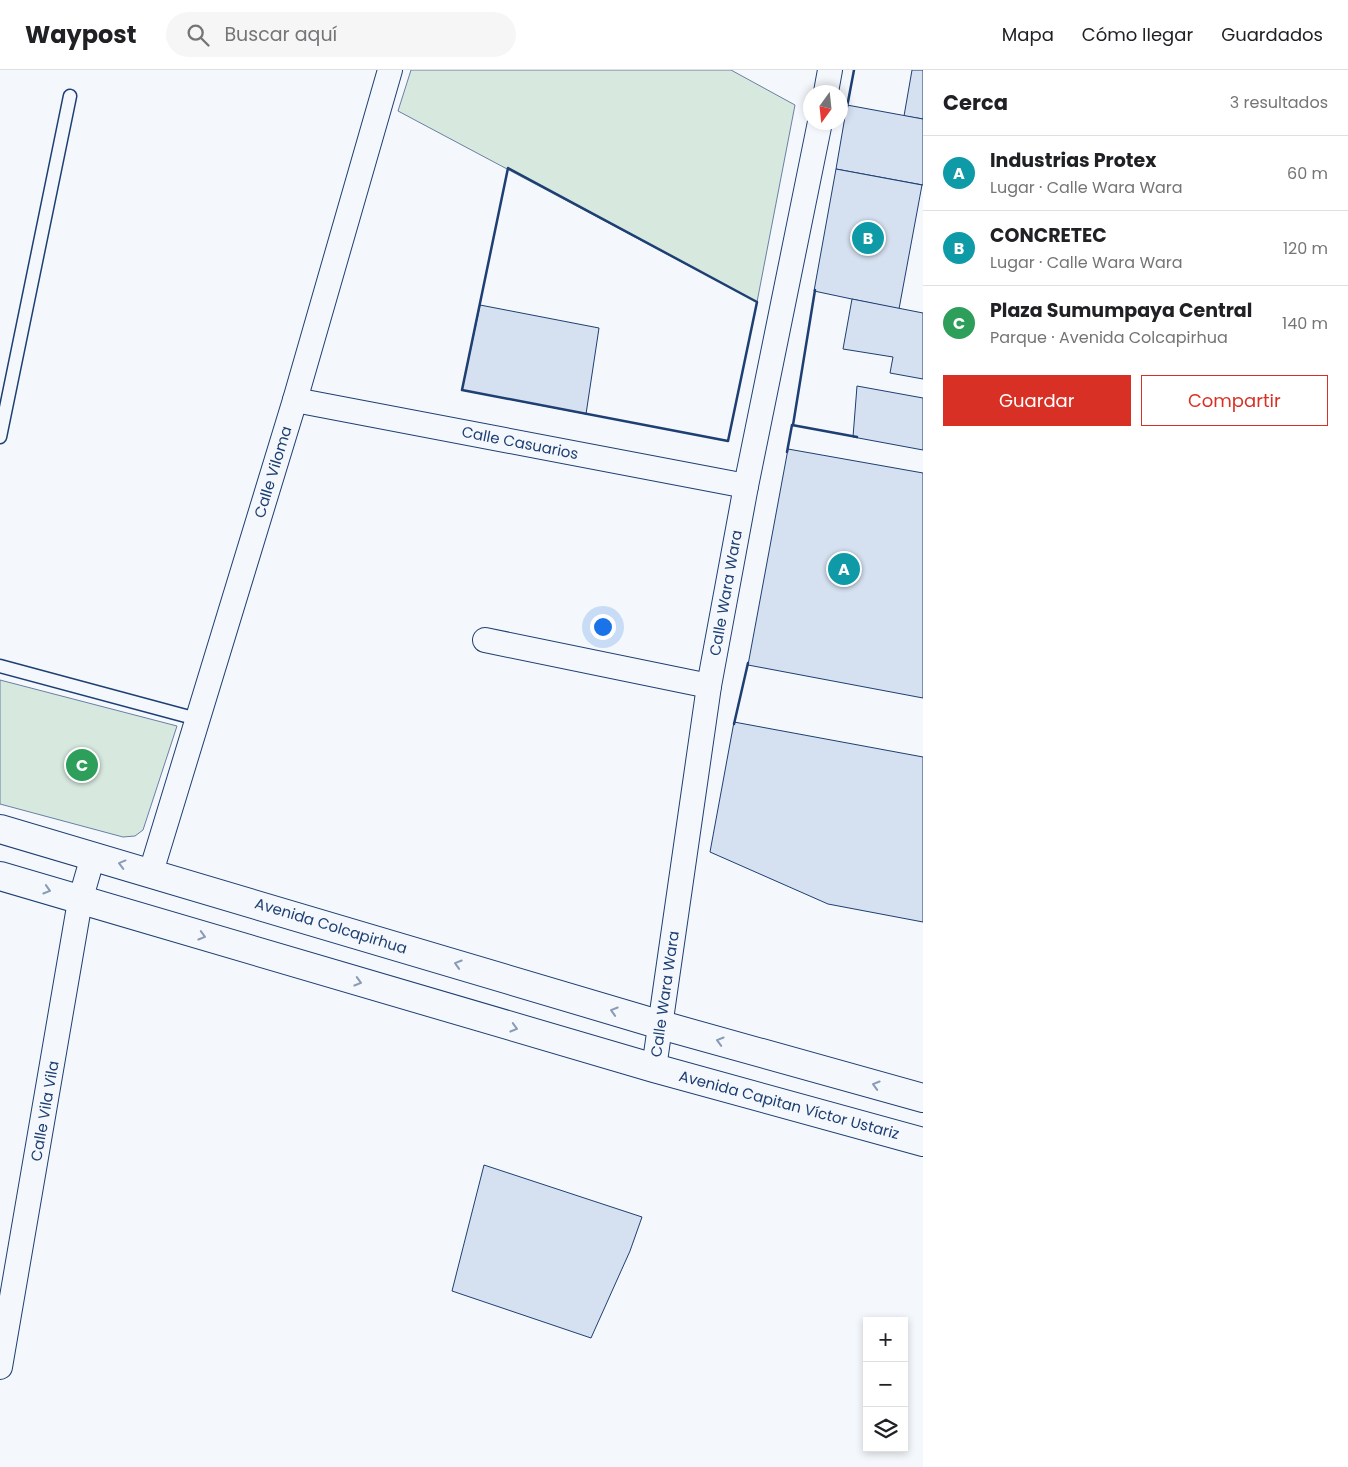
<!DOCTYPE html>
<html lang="es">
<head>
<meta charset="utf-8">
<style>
  :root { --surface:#fff; --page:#f6f6f6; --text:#202124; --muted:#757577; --line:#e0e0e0; --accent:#d93025 }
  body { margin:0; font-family:Poppins,sans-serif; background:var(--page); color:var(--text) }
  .controls { position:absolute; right:15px; bottom:15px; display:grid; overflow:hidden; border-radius:0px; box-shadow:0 2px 8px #0003 }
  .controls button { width:45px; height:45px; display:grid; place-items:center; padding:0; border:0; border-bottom:1px solid var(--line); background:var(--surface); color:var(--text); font:25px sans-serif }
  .compass { position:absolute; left:803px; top:15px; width:45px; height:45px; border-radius:50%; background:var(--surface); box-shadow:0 2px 8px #0003; rotate:195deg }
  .you { position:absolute; left:602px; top:556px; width:18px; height:18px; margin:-12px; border:4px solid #fff; border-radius:50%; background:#1a73e8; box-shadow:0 0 0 8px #1a73e833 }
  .badge { display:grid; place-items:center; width:32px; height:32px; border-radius:50%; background:var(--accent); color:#fff; font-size:16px; font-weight:700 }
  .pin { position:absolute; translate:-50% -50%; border:2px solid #fff; box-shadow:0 1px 5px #0006 }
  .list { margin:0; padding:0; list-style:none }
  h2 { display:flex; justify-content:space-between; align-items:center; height:65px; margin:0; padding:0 20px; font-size:21px }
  h2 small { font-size:16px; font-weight:400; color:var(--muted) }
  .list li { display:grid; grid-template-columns:32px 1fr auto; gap:15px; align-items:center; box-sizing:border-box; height:75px; padding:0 20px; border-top:1px solid var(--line) }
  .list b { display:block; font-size:19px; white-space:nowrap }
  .list p { margin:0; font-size:16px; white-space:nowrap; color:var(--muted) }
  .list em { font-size:16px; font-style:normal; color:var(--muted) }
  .actions { display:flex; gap:10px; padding:15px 20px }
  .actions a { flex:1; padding:11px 0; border:1px solid var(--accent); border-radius:0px; text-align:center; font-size:18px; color:var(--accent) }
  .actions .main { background:var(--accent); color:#fff }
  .icon { flex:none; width:28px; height:28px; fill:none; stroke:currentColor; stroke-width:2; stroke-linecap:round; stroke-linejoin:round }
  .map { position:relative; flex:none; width:923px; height:1397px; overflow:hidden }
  header { display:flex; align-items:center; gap:30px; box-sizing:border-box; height:70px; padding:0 25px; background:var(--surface); border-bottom:1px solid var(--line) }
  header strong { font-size:24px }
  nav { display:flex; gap:28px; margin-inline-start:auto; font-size:18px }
  .search { width:350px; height:45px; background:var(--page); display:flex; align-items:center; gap:12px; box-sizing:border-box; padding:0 18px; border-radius:28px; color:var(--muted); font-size:19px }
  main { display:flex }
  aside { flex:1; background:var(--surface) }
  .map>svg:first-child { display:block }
  .green { fill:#d7e8df; stroke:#687fa3 }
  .building { fill:#d5e0f0; stroke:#1d3f73 }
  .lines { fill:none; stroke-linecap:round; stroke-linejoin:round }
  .lane-casing { stroke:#1d3f73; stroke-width:15 }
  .street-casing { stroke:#1d3f73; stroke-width:26 }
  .primary-casing { stroke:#1d3f73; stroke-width:30 }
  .lane { stroke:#f4f7fb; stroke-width:12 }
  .street { stroke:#f4f7fb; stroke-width:24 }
  .primary { stroke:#f4f7fb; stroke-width:28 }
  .wall { stroke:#1d3f73; stroke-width:2.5 }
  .oneway { stroke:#889bb7 }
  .labels { text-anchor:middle; stroke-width:4; stroke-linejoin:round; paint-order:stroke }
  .street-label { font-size:15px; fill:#1d3f73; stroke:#f4f7fb }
</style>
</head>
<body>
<header>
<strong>Waypost</strong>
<div class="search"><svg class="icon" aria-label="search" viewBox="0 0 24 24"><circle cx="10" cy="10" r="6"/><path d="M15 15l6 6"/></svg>Buscar aquí</div>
<nav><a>Mapa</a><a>Cómo llegar</a><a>Guardados</a></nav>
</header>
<main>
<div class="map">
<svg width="923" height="1397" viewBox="0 0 923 1397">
  <rect width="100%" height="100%" fill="#f4f7fb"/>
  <g class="green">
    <polygon points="411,0 731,0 795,35 757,232 398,41"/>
    <polygon points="0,610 177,656 143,760 135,766 123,767 0,734"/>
  </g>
  <g class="building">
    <polygon points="912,0 923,0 923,49 904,46"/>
    <polygon points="847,35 923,49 923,115 836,99"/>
    <polygon points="836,99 922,115 899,239 814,221"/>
    <polygon points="852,229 923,243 923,309 890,303 893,287 843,279"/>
    <polygon points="480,235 599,258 586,344 462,320"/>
    <polygon points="857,316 923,328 923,380 853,367"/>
    <polygon points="788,379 923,403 923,628 748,595"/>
    <polygon points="734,652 923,687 923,852 828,834 710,782"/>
    <polygon points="484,1095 642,1147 630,1181 591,1268 452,1221"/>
  </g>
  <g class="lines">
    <defs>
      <g id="lane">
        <polyline points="0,367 70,26"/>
        <polyline points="0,596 197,649"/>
      </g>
      <g id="street">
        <polyline points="826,22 830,0"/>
        <polyline points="295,330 746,416"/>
        <polyline points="485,570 709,616"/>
        <polyline points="151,802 295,330 390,0"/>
        <polyline points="654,998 709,616 746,416 820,52"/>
        <polyline points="0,1297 80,831 93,786"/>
      </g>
      <g id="primary">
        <polyline points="0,759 661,955 923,1028"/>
        <polyline points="0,806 654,998 923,1072"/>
      </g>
    </defs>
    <use href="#lane" class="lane-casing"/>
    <use href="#street" class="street-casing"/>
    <use href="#primary" class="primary-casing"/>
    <use href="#lane" class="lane"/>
    <use href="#street" class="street"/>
    <use href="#primary" class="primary"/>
    <g class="wall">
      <polyline points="847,37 854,0"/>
      <polygon points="508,98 757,232 728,371 462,320"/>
      <polyline points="793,355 815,220"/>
      <polyline points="787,382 792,355 857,367"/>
      <polyline points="734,654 748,593"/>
    </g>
  </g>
  <defs><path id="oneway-chevron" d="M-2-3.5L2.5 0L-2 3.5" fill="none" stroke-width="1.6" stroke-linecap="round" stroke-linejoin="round" transform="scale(1.25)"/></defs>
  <g class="oneway">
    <use href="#oneway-chevron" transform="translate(122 794) rotate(-165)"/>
    <use href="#oneway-chevron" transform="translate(47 820) rotate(17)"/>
    <use href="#oneway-chevron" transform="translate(202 866) rotate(16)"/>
    <use href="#oneway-chevron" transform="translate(458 894) rotate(-163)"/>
    <use href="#oneway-chevron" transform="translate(358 912) rotate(16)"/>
    <use href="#oneway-chevron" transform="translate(614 941) rotate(-163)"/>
    <use href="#oneway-chevron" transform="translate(514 958) rotate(16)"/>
    <use href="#oneway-chevron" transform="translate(720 971) rotate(-164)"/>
    <use href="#oneway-chevron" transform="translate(876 1015) rotate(-164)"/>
  </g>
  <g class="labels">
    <g class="street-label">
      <text transform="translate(520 373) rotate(11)" y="5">Calle Casuarios</text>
      <text transform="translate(273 402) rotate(-73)" y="5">Calle Viloma</text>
      <text transform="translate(726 523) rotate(-80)" y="5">Calle Wara Wara</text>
      <text transform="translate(331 856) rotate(17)" y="5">Avenida Colcapirhua</text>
      <text transform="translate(665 924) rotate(-82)" y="5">Calle Wara Wara</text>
      <text transform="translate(789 1035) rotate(15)" y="5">Avenida Capitan Víctor Ustariz</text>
      <text transform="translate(45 1041) rotate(-80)" y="5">Calle Vila Vila</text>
    </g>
  </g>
</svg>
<div class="controls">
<button>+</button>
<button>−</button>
<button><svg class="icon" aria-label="layers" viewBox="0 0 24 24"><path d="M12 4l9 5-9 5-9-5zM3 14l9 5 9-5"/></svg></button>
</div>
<svg class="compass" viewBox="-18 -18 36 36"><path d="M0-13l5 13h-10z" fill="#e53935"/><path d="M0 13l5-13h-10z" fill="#757577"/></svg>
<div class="you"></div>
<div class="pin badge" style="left:844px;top:499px;background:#0f9aa8">A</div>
<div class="pin badge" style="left:868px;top:168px;background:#0f9aa8">B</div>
<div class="pin badge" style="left:82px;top:695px;background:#2e9e5b">C</div>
</div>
<aside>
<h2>Cerca<small>3 resultados</small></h2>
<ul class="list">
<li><span class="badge" style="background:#0f9aa8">A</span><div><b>Industrias Protex</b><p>Lugar · Calle Wara Wara</p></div><em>60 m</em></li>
<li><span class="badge" style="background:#0f9aa8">B</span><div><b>CONCRETEC</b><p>Lugar · Calle Wara Wara</p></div><em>120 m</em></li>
<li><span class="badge" style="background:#2e9e5b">C</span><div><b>Plaza Sumumpaya Central</b><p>Parque · Avenida Colcapirhua</p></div><em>140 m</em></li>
</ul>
<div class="actions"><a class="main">Guardar</a><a>Compartir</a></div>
</aside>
</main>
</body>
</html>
